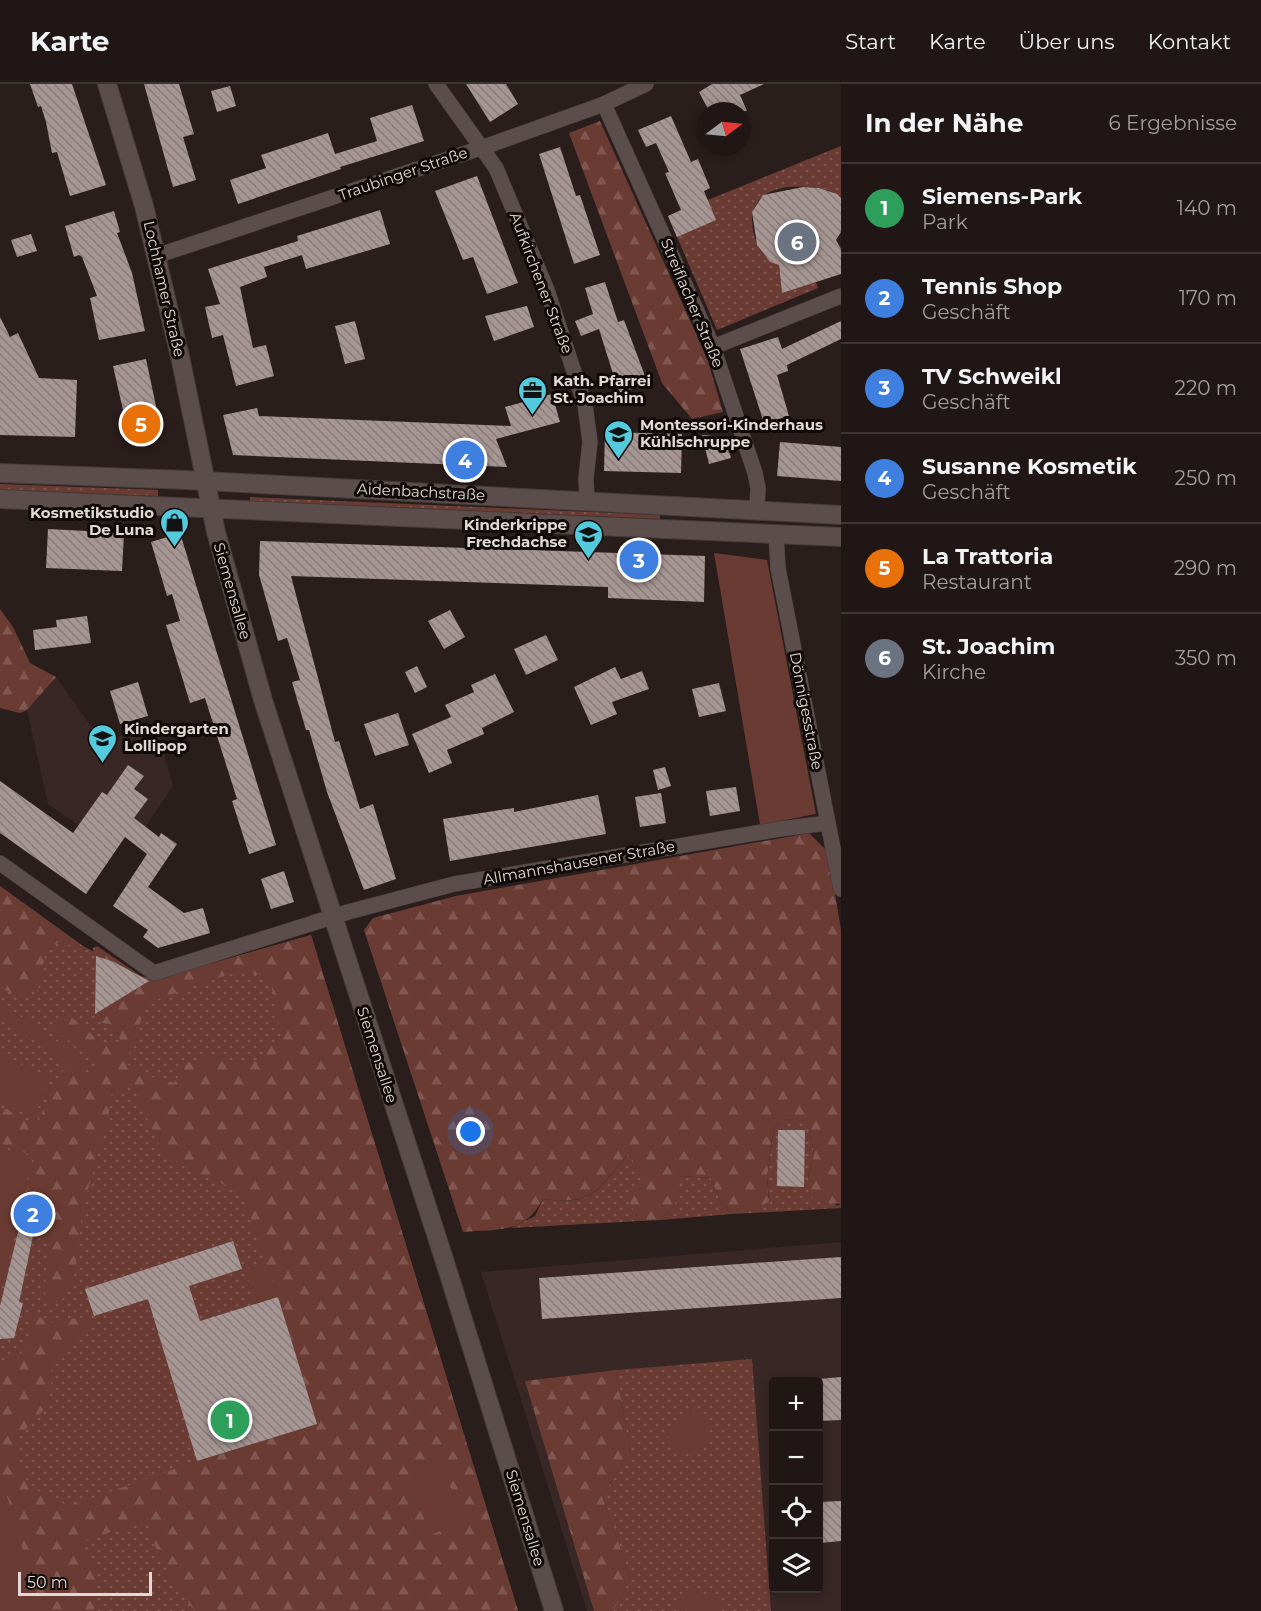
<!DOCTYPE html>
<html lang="de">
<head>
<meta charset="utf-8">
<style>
  :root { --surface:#201615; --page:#281f1e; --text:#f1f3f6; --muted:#a29fa0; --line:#3d3534; --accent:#ea580c }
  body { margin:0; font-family:Montserrat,sans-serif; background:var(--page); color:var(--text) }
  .controls { position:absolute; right:18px; bottom:18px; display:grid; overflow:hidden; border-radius:6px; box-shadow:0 3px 9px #0003 }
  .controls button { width:54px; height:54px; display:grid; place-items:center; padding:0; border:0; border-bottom:2px solid var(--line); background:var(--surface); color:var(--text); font:30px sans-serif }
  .compass { position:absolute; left:697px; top:18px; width:54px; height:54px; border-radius:50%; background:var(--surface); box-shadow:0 3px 9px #0003; rotate:74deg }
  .scale { position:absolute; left:18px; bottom:15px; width:134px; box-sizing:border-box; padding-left:6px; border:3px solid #e1d8d7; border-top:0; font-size:16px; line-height:21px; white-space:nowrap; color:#e1d8d7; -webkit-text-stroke:4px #0f0908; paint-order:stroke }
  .you { position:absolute; left:471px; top:1048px; width:21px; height:21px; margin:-15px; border:4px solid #fff; border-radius:50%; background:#1a73e8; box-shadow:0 0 0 9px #1a73e833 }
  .badge { display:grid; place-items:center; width:39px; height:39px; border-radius:50%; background:var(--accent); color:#fff; font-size:20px; font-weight:700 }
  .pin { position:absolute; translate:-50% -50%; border:3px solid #fff; box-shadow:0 2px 6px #0006 }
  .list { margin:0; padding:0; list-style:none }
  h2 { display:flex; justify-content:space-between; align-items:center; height:78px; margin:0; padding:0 24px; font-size:26px }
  h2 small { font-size:20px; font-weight:400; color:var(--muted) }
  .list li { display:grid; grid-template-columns:39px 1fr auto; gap:18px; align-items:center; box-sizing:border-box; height:90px; padding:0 24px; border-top:2px solid var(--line) }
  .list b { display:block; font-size:22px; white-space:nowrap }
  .list p { margin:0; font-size:20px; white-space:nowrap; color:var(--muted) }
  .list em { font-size:20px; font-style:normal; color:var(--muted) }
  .icon { flex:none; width:33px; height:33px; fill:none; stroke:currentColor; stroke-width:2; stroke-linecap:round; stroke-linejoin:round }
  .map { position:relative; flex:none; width:841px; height:1527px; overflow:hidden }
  header { display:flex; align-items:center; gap:36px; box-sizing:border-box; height:84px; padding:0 30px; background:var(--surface); border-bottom:2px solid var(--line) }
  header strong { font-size:28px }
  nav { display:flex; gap:33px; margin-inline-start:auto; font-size:21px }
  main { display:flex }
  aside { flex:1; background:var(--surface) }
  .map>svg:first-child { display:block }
  .built { fill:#382724; fill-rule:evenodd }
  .grass { fill:url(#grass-dots) }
  .forest { fill:url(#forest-firs); fill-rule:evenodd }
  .garden { fill:#6a3b33 }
  .building { fill:url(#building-back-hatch) }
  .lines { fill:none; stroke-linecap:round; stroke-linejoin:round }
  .street-casing { stroke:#443a38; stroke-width:16 }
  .secondary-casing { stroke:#443a38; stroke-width:20 }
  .street { stroke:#5b4d4b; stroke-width:15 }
  .secondary { stroke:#5b4d4b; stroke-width:18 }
  .labels { text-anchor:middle; stroke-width:6; stroke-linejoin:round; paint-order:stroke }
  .street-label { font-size:15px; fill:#e1d8d7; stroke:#0f0908 }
  .poi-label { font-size:15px; font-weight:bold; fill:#e1d8d7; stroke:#0f0908; text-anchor:start }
</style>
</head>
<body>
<header>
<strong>Karte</strong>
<nav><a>Start</a><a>Karte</a><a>Über uns</a><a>Kontakt</a></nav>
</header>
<main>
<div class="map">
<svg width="841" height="1527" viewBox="0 0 841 1527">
  <defs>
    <pattern id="grass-dots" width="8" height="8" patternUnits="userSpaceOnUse" patternTransform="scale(1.5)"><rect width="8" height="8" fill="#6a3b33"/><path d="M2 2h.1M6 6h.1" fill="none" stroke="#7f5750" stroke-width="1.8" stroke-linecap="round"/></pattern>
    <pattern id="forest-firs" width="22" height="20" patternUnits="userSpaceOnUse" patternTransform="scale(1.5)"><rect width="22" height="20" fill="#6a3b33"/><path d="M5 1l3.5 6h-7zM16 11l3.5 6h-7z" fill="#7f5750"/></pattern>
    <pattern id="building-back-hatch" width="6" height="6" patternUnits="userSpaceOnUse" patternTransform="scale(1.5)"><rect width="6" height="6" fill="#a69693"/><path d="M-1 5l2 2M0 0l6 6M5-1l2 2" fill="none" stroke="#897c7a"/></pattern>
  </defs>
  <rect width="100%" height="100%" fill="#2a1e1c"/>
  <g class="built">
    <polygon points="56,593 102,658 156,640 173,702 134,760 123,752 113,766 48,720 27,626"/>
    <path d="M 841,1158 L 841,1527 L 587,1527 L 481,1188 ZM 774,1298 L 818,1298 L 818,1504 L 774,1504 Z"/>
  </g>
  <g class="grass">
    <path d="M 841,62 L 841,114 C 826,99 779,99 763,112 C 758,116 755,123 752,128 C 751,149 757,173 779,181 L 782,208 L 816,198 L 818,204 L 717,246 L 668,132 Z"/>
    <polygon points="0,400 158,406 158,412 0,406"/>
    <polygon points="250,413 660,431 660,435 250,417"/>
    <polygon points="0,802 83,862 150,897 311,851 518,1527 0,1527"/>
    <polygon points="787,1035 809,1037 814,1071 808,1094 837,1122 841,1120 841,1124 752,1129 769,1116 767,1093 774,1044"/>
    <path d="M 629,1069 L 643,1093 L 628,1115 L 640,1137 L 511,1144 L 535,1132 L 543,1115 C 596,1122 597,1106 629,1069 Z"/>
    <polygon points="678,1092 711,1094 721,1119 731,1130 661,1136 675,1119"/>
    <polygon points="752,1275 771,1527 613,1527 631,1494 602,1412 630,1368 616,1286"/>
  </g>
  <g class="forest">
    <polygon points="600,37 707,274 723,328 692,335 662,299 569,49"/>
    <polygon points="0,525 13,543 30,579 56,593 27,626 20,629 0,624"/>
    <path d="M 809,749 L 828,768 L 841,846 L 841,1120 L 814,1118 L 808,1094 L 814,1071 L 809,1038 L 787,1035 L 774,1044 L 767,1093 L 769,1117 L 752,1129 L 731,1130 L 721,1119 L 711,1094 L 679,1092 L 675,1119 L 661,1136 L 640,1137 L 627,1115 L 642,1093 L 629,1069 C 598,1105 595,1122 543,1115 C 525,1150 498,1145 463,1148 L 364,846 L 373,834 L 456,812 Z"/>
    <polygon points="0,802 74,856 72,862 59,858 46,866 38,907 15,911 0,903"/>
    <path d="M 311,851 L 518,1527 L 195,1527 L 173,1498 L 151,1454 L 149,1436 L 85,1456 L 97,1490 L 94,1527 L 41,1527 L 0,1389 L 0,1279 C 30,1272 29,1258 32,1230 L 55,1240 L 63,1234 L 93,1235 L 90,1245 L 52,1278 L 50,1319 L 22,1349 L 14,1363 L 23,1383 L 29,1406 L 51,1409 L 67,1423 L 197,1377 L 317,1340 L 278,1213 L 242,1109 L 178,1079 L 160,1063 L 133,1002 L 112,1008 L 107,1042 L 83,1122 L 74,1196 L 60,1218 L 44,1218 L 49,1144 L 19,1141 L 35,1071 L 0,1062 L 0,1027 L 7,1025 L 25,1037 L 38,1038 L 60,990 L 68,980 L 87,991 L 96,986 L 97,975 L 80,966 L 52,943 L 60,934 L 70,932 L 108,963 L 121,957 L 114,941 L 97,938 L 95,930 L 123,905 L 113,885 L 94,872 L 93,864 L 97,862 L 141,892 L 157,895 ZM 238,887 L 270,893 L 281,955 L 266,961 L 265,973 L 242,982 L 219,970 L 186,979 L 174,999 L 141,990 L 126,979 L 147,919 Z"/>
    <polygon points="616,1286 630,1368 602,1412 631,1494 613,1527 594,1527 525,1297"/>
  </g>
  <g class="garden">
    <polygon points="714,469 767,476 816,730 760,741"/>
    <polygon points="0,918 87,979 81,989 0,933"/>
    <polygon points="0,971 51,994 34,1033 0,1017"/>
    <polygon points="0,1065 33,1072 0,1212"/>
    <polygon points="266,1179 278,1213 256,1220 245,1186"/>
    <path d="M 692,1328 C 728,1336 704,1379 673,1367 L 667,1349 L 683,1330 Z"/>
    <polygon points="442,1375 462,1440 429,1451 409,1385"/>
    <polygon points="0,1389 41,1527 0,1527"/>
    <polygon points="684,1504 722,1517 718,1527 687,1527 677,1524"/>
  </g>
  <g class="building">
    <polygon points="30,0 72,0 106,101 70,112 57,68 52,69 46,38 41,22 38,23"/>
    <polygon points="144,0 179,0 194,50 183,53 196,96 173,103"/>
    <polygon points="466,0 506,0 518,20 490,38"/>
    <polygon points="712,0 764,0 740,11 747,27 709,27 699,8"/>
    <polygon points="230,2 236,22 217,28 211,7"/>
    <polygon points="412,21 424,57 340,83 341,85 238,120 230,96 266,84 261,71 328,49 335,70 377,57 370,34"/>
    <polygon points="671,32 691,78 698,75 710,104 704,107 716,136 677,153 668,132 681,126 665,89 669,88 656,59 646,63 638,46"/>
    <polygon points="560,63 576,112 580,111 600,171 574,180 539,70"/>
    <polygon points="477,92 518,199 487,210 473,173 463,176 435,107"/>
    <polygon points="803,103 819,104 837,110 841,114 841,148 836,156 841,165 841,190 782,209 779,181 770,178 757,161 752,128 763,111"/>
    <polygon points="380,126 390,160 306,185 302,171 264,183 267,193 240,203 253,264 266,261 274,292 236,302 223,251 212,254 205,223 220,220 208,185 298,157 297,152"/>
    <polygon points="114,127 120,148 117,149 132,189 145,247 99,256 90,214 97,212 82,173 79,171 74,173 65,142"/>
    <polygon points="31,150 37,167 17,173 11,156"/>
    <polygon points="605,198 618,238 624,236 648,300 619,309 599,245 581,252 575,237 593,230 585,204"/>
    <polygon points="527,222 534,243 494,257 485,232"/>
    <polygon points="0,233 10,253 18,249 39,294 77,296 75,353 0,351"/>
    <polygon points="355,237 365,275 345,280 335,242"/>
    <polygon points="841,237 841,255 787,281 788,287 777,291 789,332 764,339 740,265 778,253 782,265"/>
    <polygon points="146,275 160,341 128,348 113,282"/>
    <polygon points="552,310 560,338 496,355 507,383 233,371 223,331 257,324 259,332 511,342 505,323"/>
    <polygon points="605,348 682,350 681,389 604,387"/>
    <polygon points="702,351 725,353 731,374 709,380"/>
    <polygon points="780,358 841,363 841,397 777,392"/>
    <polygon points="48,445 124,449 122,487 46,484"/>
    <polygon points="180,449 276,761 249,770 232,717 237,715 205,614 190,619 166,541 180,537 172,510 167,512 151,458"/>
    <polygon points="260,457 705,472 704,518 608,514 608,503 291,492 335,658 339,657 360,725 373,720 396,795 364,806 327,708 309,646 306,646 292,598 300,596 287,554 278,557 259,491"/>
    <polygon points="450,526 465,553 444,565 428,537"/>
    <polygon points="87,532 91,559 35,566 33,546 57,543 56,536"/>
    <polygon points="546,551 558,576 526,591 514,565"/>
    <polygon points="417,582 427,603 415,609 405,588"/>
    <polygon points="615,583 621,595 642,587 649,605 612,618 617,630 591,641 574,603"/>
    <polygon points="495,590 514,628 482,644 484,650 447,666 452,679 429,689 412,650 451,633 445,621 474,608 471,601"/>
    <polygon points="138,598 148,632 120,640 110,607"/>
    <polygon points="719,599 726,627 699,633 692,605"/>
    <polygon points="398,629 409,661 375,672 364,640"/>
    <polygon points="128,681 144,692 134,705 148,715 134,734 159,753 161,749 177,760 148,803 184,829 203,824 210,849 158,864 143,853 148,846 113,822 147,770 125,753 86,810 0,749 0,697 73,749 102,708 107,711"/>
    <polygon points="665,683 671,702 658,706 653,686"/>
    <polygon points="736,703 740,727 710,732 706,707"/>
    <polygon points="661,709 666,739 640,743 635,713"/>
    <polygon points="598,711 606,750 450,777 443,735 514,724 514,728"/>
    <polygon points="284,787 294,818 271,825 261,795"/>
    <polygon points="96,872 114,878 149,897 95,930"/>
    <polygon points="778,1046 805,1046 804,1103 777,1102"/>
    <polygon points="19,1144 34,1147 19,1218 23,1219 14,1254 0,1255 0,1222"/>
    <polygon points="233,1157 242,1185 189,1202 200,1237 278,1213 317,1340 197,1377 148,1215 94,1232 85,1205"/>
    <polygon points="841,1173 841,1214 542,1235 539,1194"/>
    <polygon points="841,1293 841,1336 819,1337 819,1295"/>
    <polygon points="841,1417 841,1457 819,1459 819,1418"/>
  </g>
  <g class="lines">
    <defs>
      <g id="street">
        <polyline points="436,0 496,84 547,206 585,321 590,358 586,394 587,417"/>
        <polyline points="604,20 713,263 755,389 758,404 757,425"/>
        <polyline points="156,172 484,63 604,20 646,0"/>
        <polyline points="713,263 841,212"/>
        <polyline points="776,448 778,484 841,805"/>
        <polyline points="0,779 154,889 348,828 454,800 780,745 828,739"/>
      </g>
      <g id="secondary">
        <polyline points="107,0 144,122 181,277 216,448 263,616 444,1175 554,1527"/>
        <polyline points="0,389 186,396 841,431"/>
        <polyline points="0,415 841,453"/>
      </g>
    </defs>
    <use href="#street" class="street-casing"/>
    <use href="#secondary" class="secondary-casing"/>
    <use href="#street" class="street"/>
    <use href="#secondary" class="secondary"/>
  </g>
  <defs>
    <symbol id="office-pin" viewBox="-11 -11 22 30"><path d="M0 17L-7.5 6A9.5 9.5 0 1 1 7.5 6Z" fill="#54cadd" stroke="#0f0908"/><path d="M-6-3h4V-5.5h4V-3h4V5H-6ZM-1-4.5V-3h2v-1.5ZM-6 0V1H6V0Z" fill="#111"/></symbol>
    <symbol id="school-pin" viewBox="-11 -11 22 30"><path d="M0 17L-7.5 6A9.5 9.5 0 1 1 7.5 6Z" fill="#54cadd" stroke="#0f0908"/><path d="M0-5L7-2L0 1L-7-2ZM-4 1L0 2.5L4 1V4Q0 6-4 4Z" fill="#111"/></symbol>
    <symbol id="shop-pin" viewBox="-11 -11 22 30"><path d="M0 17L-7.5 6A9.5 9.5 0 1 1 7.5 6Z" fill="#54cadd" stroke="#0f0908"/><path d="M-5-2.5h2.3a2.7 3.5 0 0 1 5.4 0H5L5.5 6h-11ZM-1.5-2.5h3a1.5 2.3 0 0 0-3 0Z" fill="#111"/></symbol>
  </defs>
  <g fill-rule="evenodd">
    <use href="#office-pin" x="516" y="290" width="33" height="45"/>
    <use href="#school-pin" x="602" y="334" width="33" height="45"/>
    <use href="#shop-pin" x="158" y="422" width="33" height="45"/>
    <use href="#school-pin" x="572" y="434" width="33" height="45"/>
    <use href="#school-pin" x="86" y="638" width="33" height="45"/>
  </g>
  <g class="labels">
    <g class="street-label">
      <text transform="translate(403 90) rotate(-19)" y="5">Traubinger Straße</text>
      <text transform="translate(541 199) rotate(69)" y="5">Aufkirchener Straße</text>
      <text transform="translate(164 205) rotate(77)" y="5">Lochhamer Straße</text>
      <text transform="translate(692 219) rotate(67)" y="5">Streiflacher Straße</text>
      <text transform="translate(421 408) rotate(3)" y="5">Aidenbachstraße</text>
      <text transform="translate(232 507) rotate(74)" y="5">Siemensallee</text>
      <text transform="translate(806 627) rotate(79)" y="5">Dönnigesstraße</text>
      <text transform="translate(579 779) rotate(-10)" y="5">Allmannshausener Straße</text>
      <text transform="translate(377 971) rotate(72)" y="5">Siemensallee</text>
      <text transform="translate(525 1434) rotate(73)" y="5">Siemensallee</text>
    </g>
    <g class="poi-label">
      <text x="553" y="302">Kath. Pfarrei<tspan x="553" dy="17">St. Joachim</tspan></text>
      <text x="640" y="346">Montessori-Kinderhaus<tspan x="640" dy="17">Kühlschruppe</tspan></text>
      <text x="154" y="434" text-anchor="end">Kosmetikstudio<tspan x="154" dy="17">De Luna</tspan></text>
      <text x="567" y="446" text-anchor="end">Kinderkrippe<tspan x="567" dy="17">Frechdachse</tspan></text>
      <text x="124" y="650">Kindergarten<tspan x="124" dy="17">Lollipop</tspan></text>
    </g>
  </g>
</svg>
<div class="controls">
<button>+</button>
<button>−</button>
<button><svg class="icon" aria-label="locate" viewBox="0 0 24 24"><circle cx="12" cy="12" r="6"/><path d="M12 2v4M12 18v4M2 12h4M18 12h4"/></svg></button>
<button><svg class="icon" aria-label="layers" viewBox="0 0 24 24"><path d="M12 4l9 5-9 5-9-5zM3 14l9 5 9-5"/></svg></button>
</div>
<svg class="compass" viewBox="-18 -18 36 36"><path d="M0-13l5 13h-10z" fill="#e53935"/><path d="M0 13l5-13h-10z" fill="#a29fa0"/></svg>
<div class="scale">50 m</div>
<div class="you"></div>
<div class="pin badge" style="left:230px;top:1336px;background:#2e9e5b">1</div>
<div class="pin badge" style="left:33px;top:1130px;background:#3f7fe0">2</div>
<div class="pin badge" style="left:639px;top:476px;background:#3f7fe0">3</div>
<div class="pin badge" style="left:465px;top:376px;background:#3f7fe0">4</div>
<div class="pin badge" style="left:141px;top:340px;background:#e8710a">5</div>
<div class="pin badge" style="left:797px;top:158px;background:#6b7280">6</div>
</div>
<aside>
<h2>In der Nähe<small>6 Ergebnisse</small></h2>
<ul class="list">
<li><span class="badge" style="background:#2e9e5b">1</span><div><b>Siemens-Park</b><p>Park</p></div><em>140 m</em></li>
<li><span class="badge" style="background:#3f7fe0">2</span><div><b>Tennis Shop</b><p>Geschäft</p></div><em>170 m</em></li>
<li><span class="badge" style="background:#3f7fe0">3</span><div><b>TV Schweikl</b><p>Geschäft</p></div><em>220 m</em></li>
<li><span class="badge" style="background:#3f7fe0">4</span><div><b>Susanne Kosmetik</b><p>Geschäft</p></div><em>250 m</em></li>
<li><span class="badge" style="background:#e8710a">5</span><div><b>La Trattoria</b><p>Restaurant</p></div><em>290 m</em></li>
<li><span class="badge" style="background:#6b7280">6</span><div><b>St. Joachim</b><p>Kirche</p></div><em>350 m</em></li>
</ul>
</aside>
</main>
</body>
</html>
